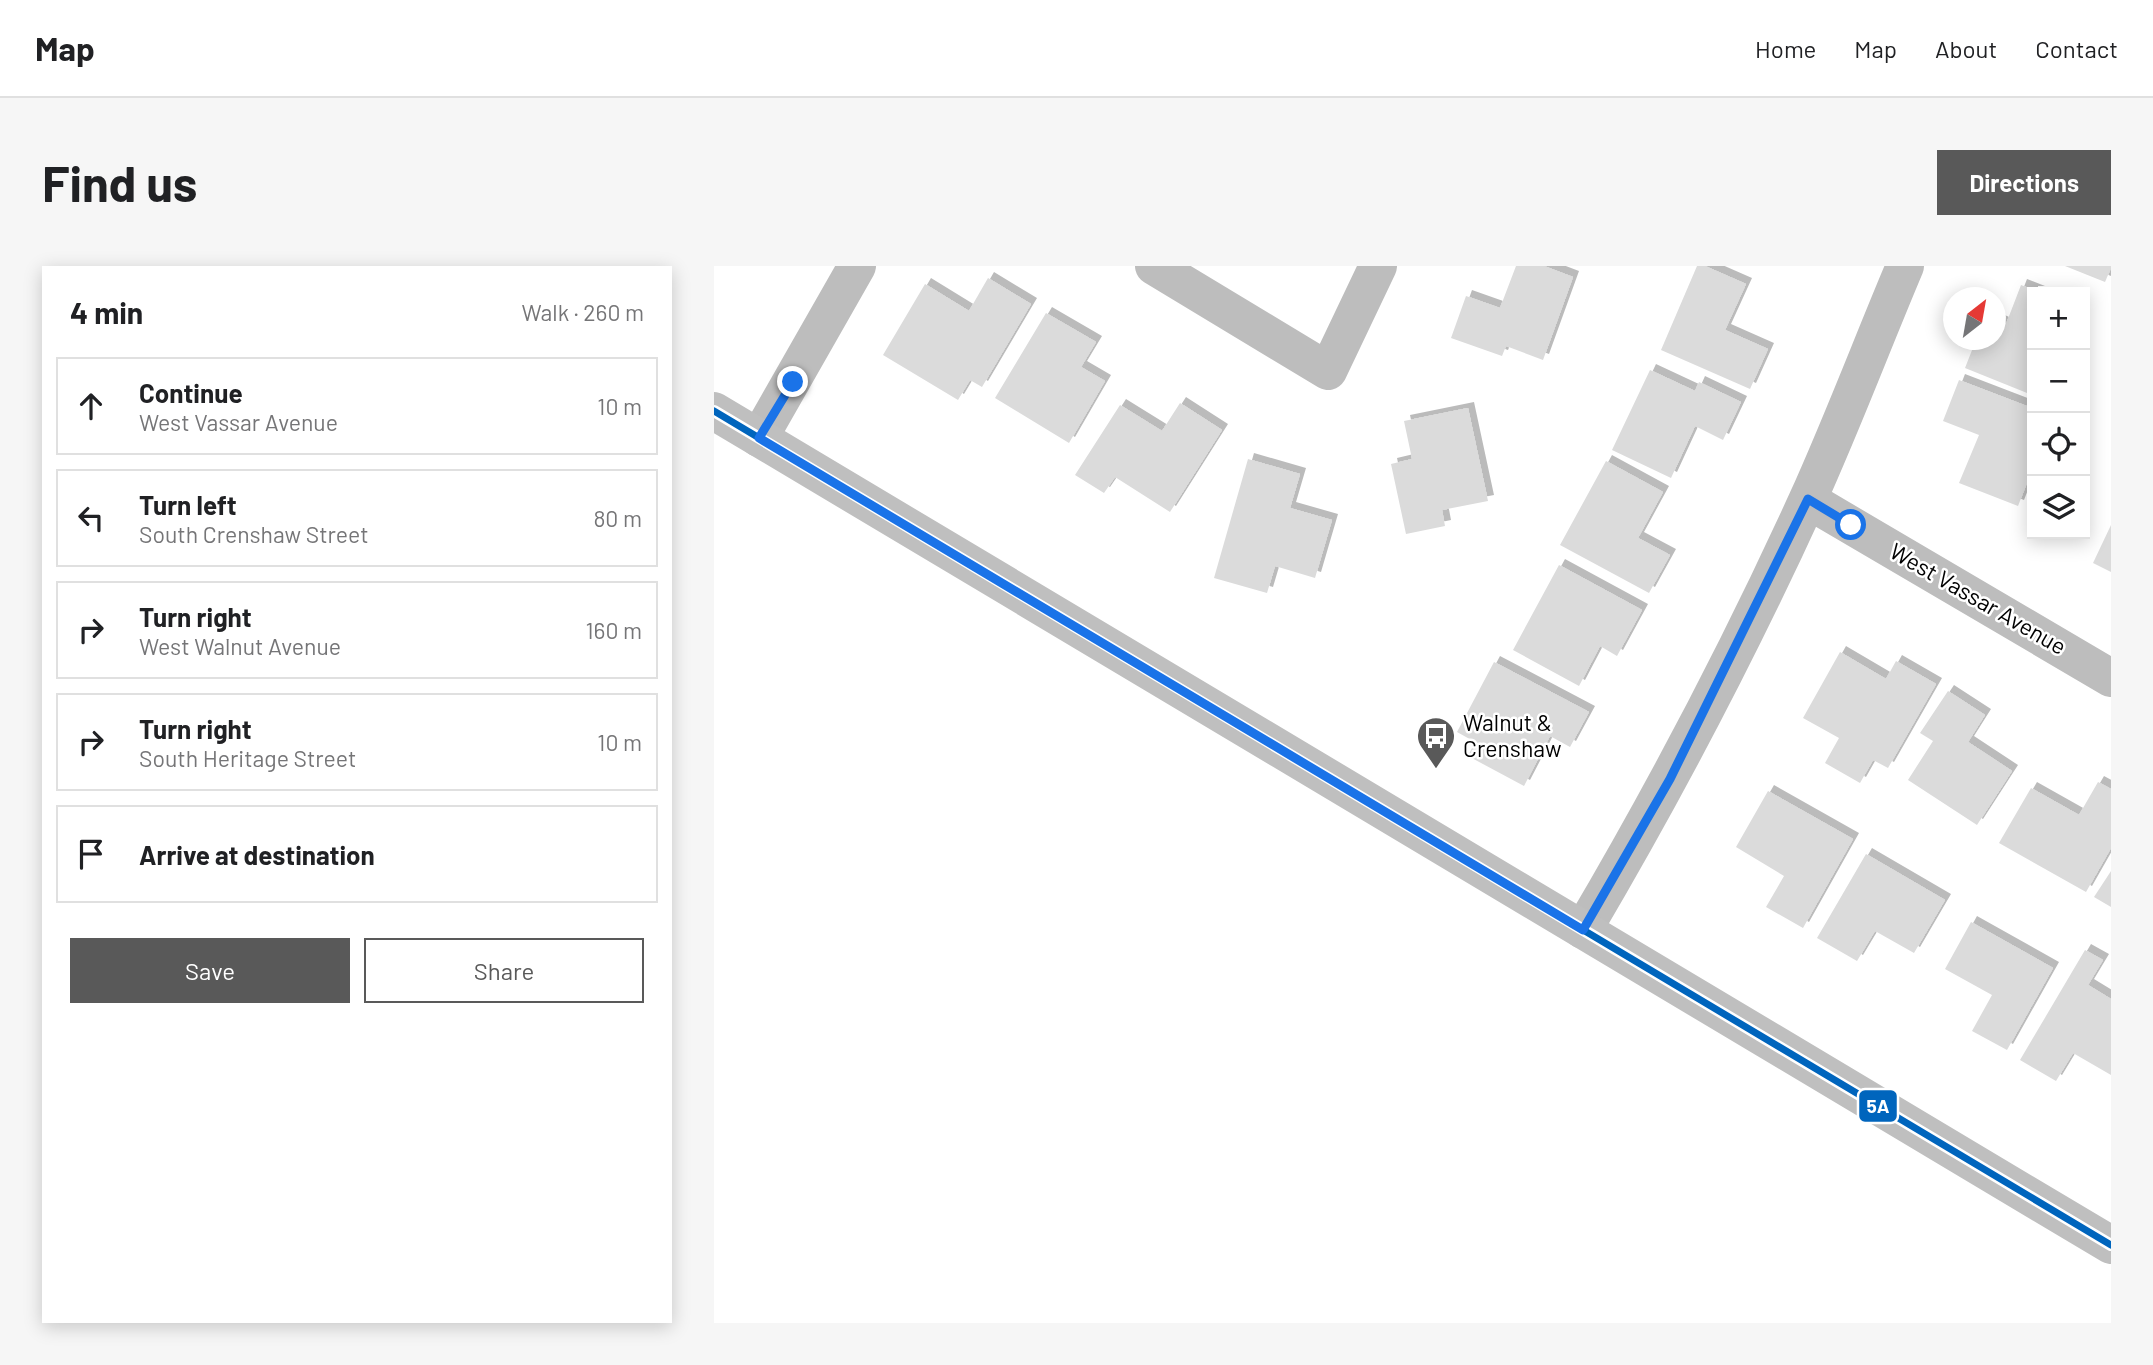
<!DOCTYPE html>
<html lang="en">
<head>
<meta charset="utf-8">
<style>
  :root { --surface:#fff; --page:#f6f6f6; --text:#202124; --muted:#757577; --line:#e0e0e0; --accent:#595959 }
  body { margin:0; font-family:Barlow,sans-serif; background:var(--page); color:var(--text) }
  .controls { position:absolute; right:21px; top:21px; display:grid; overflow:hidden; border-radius:0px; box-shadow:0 4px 18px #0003 }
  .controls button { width:63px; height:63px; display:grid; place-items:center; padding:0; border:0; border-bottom:2px solid var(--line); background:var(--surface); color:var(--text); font:35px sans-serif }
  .compass { position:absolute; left:1229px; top:21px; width:63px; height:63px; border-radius:50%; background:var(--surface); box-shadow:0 4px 18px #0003; rotate:31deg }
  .stop { position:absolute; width:21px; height:21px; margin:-16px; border:5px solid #1a73e8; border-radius:50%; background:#fff }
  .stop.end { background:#1a73e8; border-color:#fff; box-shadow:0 2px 7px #0008 }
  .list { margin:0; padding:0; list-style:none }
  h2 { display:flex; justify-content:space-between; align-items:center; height:91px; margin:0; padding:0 28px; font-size:30px }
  h2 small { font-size:23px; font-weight:400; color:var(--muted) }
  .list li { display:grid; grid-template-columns:46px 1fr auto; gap:21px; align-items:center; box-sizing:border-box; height:98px; margin:0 14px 14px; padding:0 14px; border:2px solid var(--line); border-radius:0px }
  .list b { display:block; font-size:26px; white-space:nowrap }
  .list p { margin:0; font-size:23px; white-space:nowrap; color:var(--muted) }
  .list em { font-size:23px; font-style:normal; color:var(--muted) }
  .actions { display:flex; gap:14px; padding:21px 28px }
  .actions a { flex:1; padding:16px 0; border:2px solid var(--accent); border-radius:0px; text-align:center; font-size:24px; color:var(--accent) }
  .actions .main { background:var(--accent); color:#fff }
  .icon { flex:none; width:38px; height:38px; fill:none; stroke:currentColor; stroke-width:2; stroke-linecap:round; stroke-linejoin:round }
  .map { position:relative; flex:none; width:1397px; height:1057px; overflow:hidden; border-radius:0px }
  header { display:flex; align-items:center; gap:42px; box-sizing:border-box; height:98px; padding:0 35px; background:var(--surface); border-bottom:2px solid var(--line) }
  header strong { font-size:33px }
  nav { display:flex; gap:38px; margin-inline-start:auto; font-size:24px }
  .intro { display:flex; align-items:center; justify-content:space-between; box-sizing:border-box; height:168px; padding:0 42px }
  h1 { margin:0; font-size:49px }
  .button { padding:18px 32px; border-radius:0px; background:var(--accent); color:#fff; font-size:24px; font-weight:700 }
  main { display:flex; gap:42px; padding:0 42px }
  aside { flex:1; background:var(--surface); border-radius:0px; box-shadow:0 4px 18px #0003 }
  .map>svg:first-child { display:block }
  .building { fill:#dbdbdb; filter:url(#shadow) }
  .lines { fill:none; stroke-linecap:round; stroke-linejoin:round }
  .street { stroke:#bdbdbd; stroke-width:38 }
  .secondary { stroke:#bfbfbf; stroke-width:38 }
  .bus-1-casing { stroke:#fff; stroke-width:12 }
  .bus-1 { stroke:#0065bd; stroke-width:7 }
  .route { stroke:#1a73e8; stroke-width:9 }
  .labels { text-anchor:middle; stroke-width:5; stroke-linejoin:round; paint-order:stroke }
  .street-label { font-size:23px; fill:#000; stroke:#fff }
  .poi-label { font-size:23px; fill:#000; stroke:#fff; text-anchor:start }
  .line-badge { stroke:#fff; stroke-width:2.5 }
  .badge-label { font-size:19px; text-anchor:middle; font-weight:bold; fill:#fff }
</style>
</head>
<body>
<header>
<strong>Map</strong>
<nav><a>Home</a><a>Map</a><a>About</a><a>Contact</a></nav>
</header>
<div class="intro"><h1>Find us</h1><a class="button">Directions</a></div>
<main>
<aside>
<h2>4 min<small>Walk · 260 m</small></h2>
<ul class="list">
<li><svg class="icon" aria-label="ahead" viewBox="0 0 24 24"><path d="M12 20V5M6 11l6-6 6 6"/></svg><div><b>Continue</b><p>West Vassar Avenue</p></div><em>10 m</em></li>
<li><svg class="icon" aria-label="left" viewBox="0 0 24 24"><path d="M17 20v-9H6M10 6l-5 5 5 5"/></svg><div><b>Turn left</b><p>South Crenshaw Street</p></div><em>80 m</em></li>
<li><svg class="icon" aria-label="right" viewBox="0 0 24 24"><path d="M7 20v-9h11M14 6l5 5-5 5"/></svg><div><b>Turn right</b><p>West Walnut Avenue</p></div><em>160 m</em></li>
<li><svg class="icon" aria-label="right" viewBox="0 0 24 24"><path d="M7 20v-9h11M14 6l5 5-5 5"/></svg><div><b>Turn right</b><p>South Heritage Street</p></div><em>10 m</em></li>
<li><svg class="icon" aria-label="arrive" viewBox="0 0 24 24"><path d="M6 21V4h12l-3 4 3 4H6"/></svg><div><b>Arrive at destination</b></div></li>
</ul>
<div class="actions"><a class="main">Save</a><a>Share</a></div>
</aside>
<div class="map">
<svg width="1397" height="1057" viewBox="0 0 1397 1057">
  <defs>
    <filter id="shadow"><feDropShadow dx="6" dy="-6" stdDeviation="0" flood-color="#0004"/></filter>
  </defs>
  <rect width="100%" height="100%" fill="#fff"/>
  <g class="building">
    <polygon points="802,0 830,0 859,11 829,94 792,80 788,90 737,72 752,30 786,42"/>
    <polygon points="983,0 991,0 1032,18 1011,64 1054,83 1036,123 947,84"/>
    <polygon points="1351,0 1397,0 1397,2 1391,16"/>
    <polygon points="274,12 317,38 268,121 256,114 244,134 169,89 211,18 255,45"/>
    <polygon points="1307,19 1325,26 1318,26 1318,129 1251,102 1262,74 1282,74 1282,54 1292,58"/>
    <polygon points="332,47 382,76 367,101 391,115 355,177 281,132"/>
    <polygon points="936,104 981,125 985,116 1027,136 1009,174 981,160 957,212 898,184"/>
    <polygon points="1245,114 1318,142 1318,204 1304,240 1245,217 1265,169 1229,155"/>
    <polygon points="466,137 508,164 456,246 401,211 390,227 361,209 406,139 448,165"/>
    <polygon points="754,142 774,235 728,244 731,260 692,268 677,198 698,193 690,155"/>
    <polygon points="534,193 586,208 576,242 618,254 601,312 561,300 553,327 500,312"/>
    <polygon points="892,195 949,226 924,272 956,289 935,327 846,279"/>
    <polygon points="1397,259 1397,306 1379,297"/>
    <polygon points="845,299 928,344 903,390 886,380 865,420 799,384"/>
    <polygon points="1126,386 1172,413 1182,395 1222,418 1174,502 1159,494 1146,517 1111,497 1125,472 1089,452"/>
    <polygon points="780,396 875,446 856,481 836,470 810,520 754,490 761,476 743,466"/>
    <polygon points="1234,425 1271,449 1254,476 1298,505 1263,559 1194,514 1219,475 1206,467"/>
    <polygon points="1384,516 1397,523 1397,582 1372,626 1285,577 1317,522 1365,549"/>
    <polygon points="1054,525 1139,573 1089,662 1052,641 1070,610 1022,581"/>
    <polygon points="1152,588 1231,634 1200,687 1161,665 1143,695 1103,672"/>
    <polygon points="1397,605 1397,641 1380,631"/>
    <polygon points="1257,656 1339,702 1293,784 1258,765 1278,729 1231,703"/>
    <polygon points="1371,684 1389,694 1374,719 1397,733 1397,809 1359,787 1342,815 1306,794"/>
  </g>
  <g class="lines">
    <g class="street">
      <polyline points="440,0 614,105 664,0"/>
      <polyline points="45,172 143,0"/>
      <polyline points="1094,234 1397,412"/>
      <path d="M 869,664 C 951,525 1026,382 1093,235 C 1128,158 1158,78 1191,0"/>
    </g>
    <polyline class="secondary" points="0,145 1397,979"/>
    <defs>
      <polyline id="bus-1" points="0,145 1397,979"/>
    </defs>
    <use href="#bus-1" class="bus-1-casing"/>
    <use href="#bus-1" class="bus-1"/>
  </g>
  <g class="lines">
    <polyline class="route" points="79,116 45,172 869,664 956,513 1094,233 1137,259"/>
  </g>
  <defs>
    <symbol id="bus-pin" viewBox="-11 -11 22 30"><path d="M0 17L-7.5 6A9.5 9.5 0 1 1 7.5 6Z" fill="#595959" stroke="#fff"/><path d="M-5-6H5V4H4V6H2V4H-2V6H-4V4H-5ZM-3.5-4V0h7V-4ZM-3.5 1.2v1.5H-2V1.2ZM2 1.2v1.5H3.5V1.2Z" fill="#fff"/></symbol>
  </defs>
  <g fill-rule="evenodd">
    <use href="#bus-pin" x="700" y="448" width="44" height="60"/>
  </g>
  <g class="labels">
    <g class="street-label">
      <text transform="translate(1264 333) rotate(30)" y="8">West Vassar Avenue</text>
    </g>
    <g class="poi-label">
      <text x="749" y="465">Walnut &amp;<tspan x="749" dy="26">Crenshaw</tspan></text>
    </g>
  </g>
  <rect class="line-badge" x="1144" y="823" width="40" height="34" rx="7" fill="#0065bd"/>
  <g class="badge-label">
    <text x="1164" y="847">5A</text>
  </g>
</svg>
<div class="controls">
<button>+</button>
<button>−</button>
<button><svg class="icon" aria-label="locate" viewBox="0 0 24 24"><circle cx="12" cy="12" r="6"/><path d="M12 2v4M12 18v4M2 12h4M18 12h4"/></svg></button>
<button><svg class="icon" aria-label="layers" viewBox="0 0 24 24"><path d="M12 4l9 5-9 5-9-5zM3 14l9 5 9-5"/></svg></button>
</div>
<svg class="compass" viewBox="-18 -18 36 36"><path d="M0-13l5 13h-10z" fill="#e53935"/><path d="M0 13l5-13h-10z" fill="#757577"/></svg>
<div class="stop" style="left:1137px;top:259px"></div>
<div class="stop end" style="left:79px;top:116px"></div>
</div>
</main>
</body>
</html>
